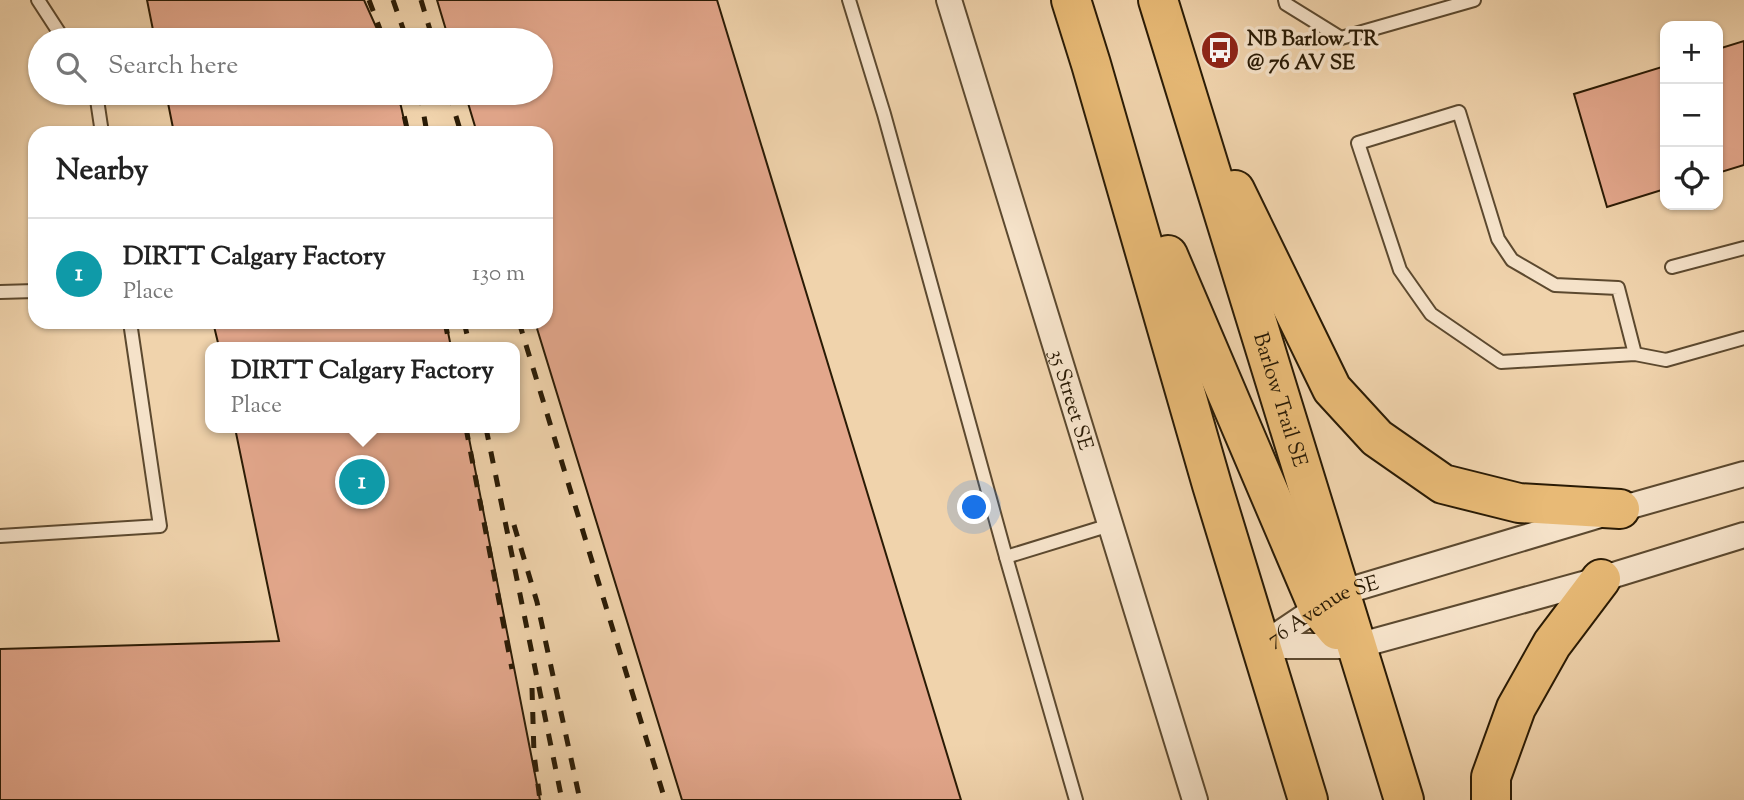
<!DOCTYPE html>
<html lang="en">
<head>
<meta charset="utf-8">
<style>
  :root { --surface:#fff; --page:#f2f2f2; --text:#222; --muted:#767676; --line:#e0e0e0; --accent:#1a73e8 }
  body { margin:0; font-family:"Sorts Mill Goudy",serif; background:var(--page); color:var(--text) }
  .controls { position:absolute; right:21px; top:21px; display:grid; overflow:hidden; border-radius:14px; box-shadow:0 2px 5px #0004 }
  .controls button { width:63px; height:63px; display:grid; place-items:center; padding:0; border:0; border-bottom:2px solid var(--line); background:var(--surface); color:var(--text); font:35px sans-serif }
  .you { position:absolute; left:975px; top:508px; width:24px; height:24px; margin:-18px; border:5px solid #fff; border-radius:50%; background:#1a73e8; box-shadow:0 0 0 10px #1a73e833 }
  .badge { display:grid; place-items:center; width:46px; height:46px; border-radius:50%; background:var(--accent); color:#fff; font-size:23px; font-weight:700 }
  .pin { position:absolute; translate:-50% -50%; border:4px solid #fff; box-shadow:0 2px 7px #0006 }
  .popup { position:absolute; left:205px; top:342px; width:315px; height:91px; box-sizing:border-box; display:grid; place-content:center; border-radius:14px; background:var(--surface); filter:drop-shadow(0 2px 5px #0005); font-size:23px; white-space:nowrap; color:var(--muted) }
  .popup b { font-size:26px; color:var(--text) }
  .popup::after { content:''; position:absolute; left:50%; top:100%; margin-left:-14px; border:14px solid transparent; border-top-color:var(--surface) }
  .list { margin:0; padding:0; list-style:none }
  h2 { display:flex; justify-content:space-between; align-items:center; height:91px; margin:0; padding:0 28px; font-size:30px }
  h2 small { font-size:23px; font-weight:400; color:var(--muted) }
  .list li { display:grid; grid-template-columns:46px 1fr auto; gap:21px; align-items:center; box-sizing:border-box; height:112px; padding:0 28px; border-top:2px solid var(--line) }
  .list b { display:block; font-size:26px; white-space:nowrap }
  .list p { margin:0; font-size:23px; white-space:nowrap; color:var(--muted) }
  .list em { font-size:23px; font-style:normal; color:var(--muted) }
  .icon { flex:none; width:38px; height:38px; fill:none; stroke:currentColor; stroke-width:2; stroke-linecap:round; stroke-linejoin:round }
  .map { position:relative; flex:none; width:1744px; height:800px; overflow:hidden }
  .search { position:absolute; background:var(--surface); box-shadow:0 2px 5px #0004; left:28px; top:28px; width:525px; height:77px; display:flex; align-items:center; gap:18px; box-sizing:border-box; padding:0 24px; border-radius:38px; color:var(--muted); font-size:26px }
  .panel { position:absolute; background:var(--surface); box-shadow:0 2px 5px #0004; left:28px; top:126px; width:525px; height:203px; border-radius:21px }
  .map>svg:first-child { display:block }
  .building { fill:#e3a78c; stroke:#2a1b05; stroke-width:2 }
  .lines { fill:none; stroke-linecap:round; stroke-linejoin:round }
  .service-casing { stroke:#5c492f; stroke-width:16 }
  .minor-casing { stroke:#5c492f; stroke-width:28 }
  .primary-casing { stroke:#2a1b05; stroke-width:42 }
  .service { stroke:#f5e2c9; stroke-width:12 }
  .minor { stroke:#f5e2c9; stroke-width:24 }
  .primary { stroke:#e8ba76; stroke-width:38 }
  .rail { stroke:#2a1b05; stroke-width:5; stroke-dasharray:12 12; stroke-linecap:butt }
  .labels { text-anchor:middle; stroke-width:7; stroke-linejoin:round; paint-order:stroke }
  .poi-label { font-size:21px; font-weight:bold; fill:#2a1b05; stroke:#f5e2c9; text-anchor:start }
  .street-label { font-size:21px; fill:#2a1b05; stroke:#f5e2c9 }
</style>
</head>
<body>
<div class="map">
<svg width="1744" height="800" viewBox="0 0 1744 800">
  <rect width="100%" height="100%" fill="#f0d3ac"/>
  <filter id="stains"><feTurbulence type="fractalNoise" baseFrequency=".00286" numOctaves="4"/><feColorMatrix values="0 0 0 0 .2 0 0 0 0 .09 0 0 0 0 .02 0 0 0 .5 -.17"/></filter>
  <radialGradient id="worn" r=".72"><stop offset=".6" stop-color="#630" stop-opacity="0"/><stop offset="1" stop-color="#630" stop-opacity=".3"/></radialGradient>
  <g class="building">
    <polygon points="147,0 364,0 382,40 155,40"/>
    <polygon points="437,0 717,0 961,800 682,800 535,322 546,322 546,133 477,133 465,93 541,93 541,40 449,40"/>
    <polygon points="1744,41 1744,165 1718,173 1718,49"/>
    <polygon points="1665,66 1665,189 1607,207 1574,94"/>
    <polygon points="166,93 398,93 407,133 174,133"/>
    <polygon points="213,322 446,322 451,347 219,347"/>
    <polygon points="235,428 467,428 540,800 0,800 0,649 279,641"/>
  </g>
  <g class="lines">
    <defs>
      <g id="service">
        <polyline points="38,0 64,40"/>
        <polyline points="849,0 884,114 1006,557"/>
        <polyline points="1285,0 1286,4 1341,38 1474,0"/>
        <polyline points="96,93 102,133"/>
        <polyline points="1672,267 1744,248"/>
        <polyline points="0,292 35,291"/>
        <polyline points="1635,354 1618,288 1555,285 1512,260 1498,239 1459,112 1358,143 1400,270 1431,314 1501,362 1635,354 1666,360 1744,338"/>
        <polyline points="0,536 160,526 130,322"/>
        <polyline points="1076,800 1006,557 1110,525"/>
      </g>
      <g id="minor">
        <path id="s1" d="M 949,0 L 1195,800"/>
        <path id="s2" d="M 1261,646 L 1340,593 L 1620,509 L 1744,474"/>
        <polyline points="1261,646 1357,646 1601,579 1744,535"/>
      </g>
      <g id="primary">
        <polyline points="1071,0 1091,64 1212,485 1308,800"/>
        <path id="s3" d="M 1158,0 L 1404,800"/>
        <polyline points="1235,190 1332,389 1377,438 1443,484 1519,503 1620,509"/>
        <polyline points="1168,255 1318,607 1337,630"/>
        <polyline points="1491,800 1491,777 1516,708 1552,644 1601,579"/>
      </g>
    </defs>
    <use href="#service" class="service-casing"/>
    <use href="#minor" class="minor-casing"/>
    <use href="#primary" class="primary-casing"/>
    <use href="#service" class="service"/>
    <use href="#minor" class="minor"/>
    <use href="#primary" class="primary"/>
    <g class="rail">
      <polyline points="369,0 384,40"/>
      <polyline points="393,0 407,40"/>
      <polyline points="421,0 433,40"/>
      <polyline points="399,93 408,133"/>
      <polyline points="420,93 427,133"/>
      <polyline points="449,93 461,133"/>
      <polyline points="445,322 450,347"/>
      <polyline points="464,322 470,347"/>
      <polyline points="519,322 665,800"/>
      <polyline points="466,428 512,669"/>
      <polyline points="486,428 562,800"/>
      <polyline points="514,525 537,602 580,800"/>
      <polyline points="532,688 534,754 540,800"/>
    </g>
  </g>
  <defs>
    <symbol id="bus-disc" viewBox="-11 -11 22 22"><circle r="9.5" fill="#8f2418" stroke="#f5e2c9"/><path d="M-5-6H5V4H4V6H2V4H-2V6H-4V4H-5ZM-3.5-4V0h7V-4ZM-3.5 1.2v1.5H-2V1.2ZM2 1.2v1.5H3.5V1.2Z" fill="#fff"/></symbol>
  </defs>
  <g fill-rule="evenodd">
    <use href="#bus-disc" x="1198" y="28" width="44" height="44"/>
  </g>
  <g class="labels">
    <g class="poi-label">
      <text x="1247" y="45">NB Barlow TR<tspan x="1247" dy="24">@ 76 AV SE</tspan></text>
    </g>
    <g class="street-label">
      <text dy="7" stroke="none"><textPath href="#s1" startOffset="418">35 Street SE</textPath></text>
      <text dy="7" stroke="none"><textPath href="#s3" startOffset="418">Barlow Trail SE</textPath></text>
      <text dy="7" stroke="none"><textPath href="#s2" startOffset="72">76 Avenue SE</textPath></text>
    </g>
  </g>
  <rect width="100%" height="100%" filter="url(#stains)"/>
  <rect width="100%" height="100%" fill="url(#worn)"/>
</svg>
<div class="controls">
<button>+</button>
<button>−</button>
<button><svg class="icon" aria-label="locate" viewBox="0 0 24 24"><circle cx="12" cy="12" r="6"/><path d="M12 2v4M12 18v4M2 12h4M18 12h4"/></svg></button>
</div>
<div class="you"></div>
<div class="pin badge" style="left:362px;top:482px;background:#0f9aa8">1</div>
<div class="popup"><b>DIRTT Calgary Factory</b>Place</div>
<div class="search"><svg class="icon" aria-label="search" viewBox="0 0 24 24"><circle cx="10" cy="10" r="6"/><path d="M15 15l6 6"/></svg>Search here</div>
<section class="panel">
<h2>Nearby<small></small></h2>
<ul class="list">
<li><span class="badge" style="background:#0f9aa8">1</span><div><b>DIRTT Calgary Factory</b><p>Place</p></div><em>130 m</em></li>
</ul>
</section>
</div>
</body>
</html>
